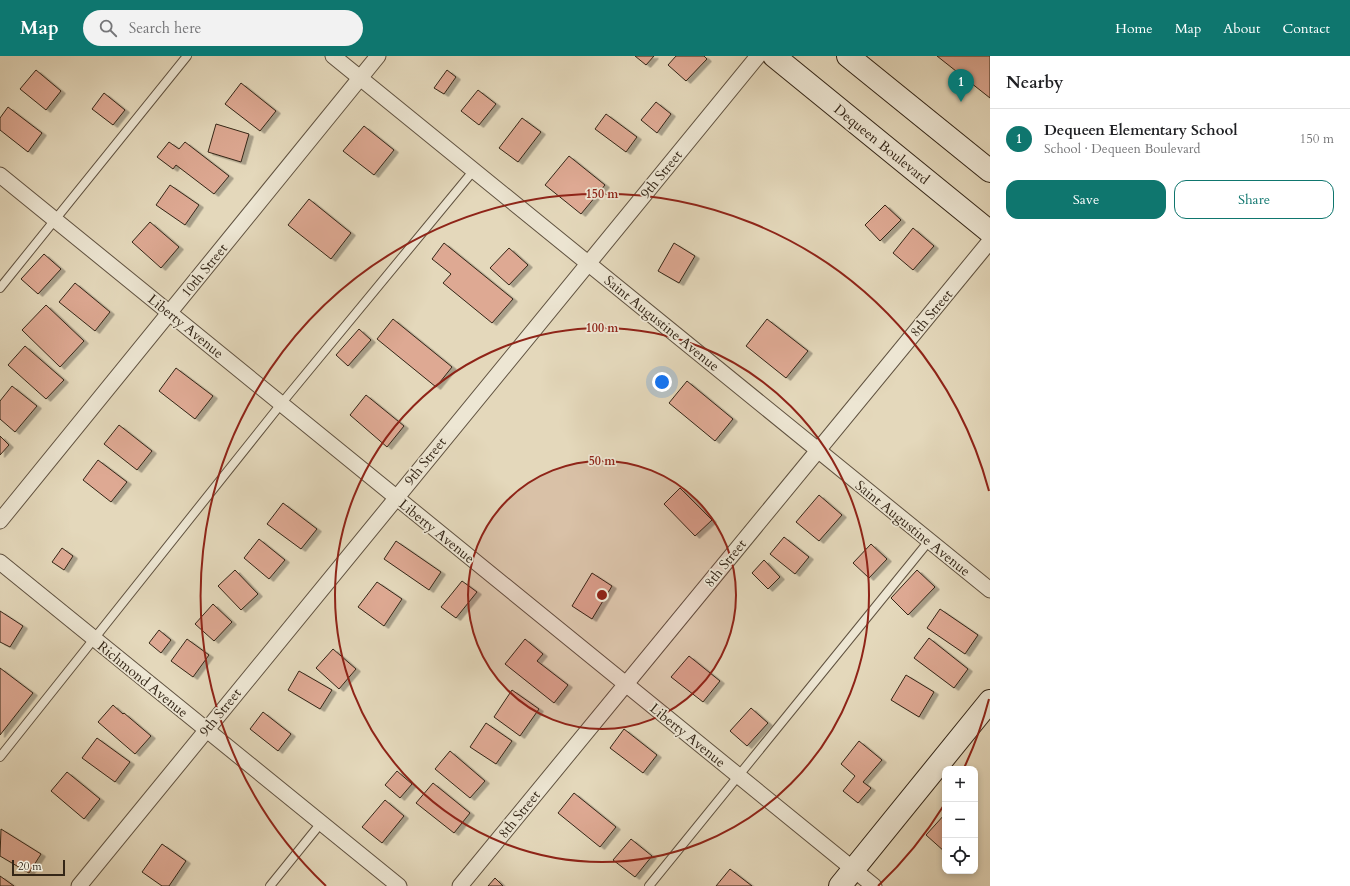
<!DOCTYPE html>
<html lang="en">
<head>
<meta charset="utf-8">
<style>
  :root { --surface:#fff; --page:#f2f2f2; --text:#202124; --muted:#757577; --line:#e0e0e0; --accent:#0f766e }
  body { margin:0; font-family:Cardo,serif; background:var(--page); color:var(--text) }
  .controls { position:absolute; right:12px; bottom:12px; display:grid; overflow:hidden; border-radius:8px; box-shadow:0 2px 6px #0003 }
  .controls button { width:36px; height:36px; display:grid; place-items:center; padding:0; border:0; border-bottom:1px solid var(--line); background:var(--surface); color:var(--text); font:20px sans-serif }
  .scale { position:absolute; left:12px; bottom:10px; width:53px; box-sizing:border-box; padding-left:4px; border:2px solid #342617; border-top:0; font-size:11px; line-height:14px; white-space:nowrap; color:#342617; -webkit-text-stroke:3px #ede6d3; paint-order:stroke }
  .you { position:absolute; left:662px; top:326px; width:14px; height:14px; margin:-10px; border:3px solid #fff; border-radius:50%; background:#1a73e8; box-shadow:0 0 0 6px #1a73e833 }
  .badge { display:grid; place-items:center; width:26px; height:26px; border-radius:50%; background:var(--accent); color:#fff; font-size:13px; font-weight:700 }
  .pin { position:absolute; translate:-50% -33px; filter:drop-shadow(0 1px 2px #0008) }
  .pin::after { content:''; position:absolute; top:21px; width:14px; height:12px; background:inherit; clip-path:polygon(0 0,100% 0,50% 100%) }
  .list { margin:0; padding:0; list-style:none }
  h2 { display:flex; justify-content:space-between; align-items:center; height:52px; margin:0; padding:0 16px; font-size:17px }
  h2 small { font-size:13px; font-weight:400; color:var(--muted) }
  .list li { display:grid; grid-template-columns:26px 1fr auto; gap:12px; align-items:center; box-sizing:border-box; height:60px; padding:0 16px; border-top:1px solid var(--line) }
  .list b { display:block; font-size:15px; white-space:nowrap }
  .list p { margin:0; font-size:13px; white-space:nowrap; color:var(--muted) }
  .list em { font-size:13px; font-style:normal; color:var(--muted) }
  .actions { display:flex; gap:8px; padding:12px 16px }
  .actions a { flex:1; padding:9px 0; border:1px solid var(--accent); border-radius:12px; text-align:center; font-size:14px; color:var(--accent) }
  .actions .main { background:var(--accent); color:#fff }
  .icon { flex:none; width:22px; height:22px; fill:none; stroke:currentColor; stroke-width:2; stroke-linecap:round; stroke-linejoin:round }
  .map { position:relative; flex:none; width:990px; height:830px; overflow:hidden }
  header { display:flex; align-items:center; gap:24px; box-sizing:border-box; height:56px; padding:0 20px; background:var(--accent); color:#fff }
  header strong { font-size:19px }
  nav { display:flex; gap:22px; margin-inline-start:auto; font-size:14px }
  .search { width:280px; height:36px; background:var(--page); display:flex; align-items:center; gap:10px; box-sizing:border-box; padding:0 14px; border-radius:22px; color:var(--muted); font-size:15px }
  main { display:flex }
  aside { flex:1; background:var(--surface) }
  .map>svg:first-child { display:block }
  .building { fill:#dea993; stroke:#342617; filter:url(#shadow) }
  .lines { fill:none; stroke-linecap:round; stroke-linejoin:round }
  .lane-casing { stroke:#605240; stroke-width:10 }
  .street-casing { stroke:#605240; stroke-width:17 }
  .secondary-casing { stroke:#342617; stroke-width:24 }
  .lane { stroke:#ede6d3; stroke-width:8 }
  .street { stroke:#ede6d3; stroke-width:15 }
  .secondary { stroke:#ede6d3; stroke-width:22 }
  .ring { fill:none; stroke:#8f2418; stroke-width:2 }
  .labels { text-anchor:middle; stroke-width:3.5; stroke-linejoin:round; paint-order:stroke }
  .street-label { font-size:14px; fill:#342617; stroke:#ede6d3 }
  .centre { fill:#8f2418; stroke:#ede6d3; stroke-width:2 }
  .ring-label { font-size:12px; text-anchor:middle; font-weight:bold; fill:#8f2418; stroke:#ede6d3; stroke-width:3.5; stroke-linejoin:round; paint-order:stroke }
</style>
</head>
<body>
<header>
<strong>Map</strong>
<div class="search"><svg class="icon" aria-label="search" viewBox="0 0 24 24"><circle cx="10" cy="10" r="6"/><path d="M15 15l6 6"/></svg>Search here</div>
<nav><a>Home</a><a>Map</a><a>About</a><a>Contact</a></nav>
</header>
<main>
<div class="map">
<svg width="990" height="830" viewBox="0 0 990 830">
  <defs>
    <filter id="shadow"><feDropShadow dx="4.5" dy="2.5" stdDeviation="0" flood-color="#0004"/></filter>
  </defs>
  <rect width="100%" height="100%" fill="#e4d8bb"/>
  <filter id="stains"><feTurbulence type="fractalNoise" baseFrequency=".005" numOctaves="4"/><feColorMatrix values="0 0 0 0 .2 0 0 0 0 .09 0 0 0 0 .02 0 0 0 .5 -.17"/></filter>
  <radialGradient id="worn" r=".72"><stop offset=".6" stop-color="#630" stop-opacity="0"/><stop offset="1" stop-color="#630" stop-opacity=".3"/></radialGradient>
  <g class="building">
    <polygon points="635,0 654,0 646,9"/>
    <polygon points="676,0 704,0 707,3 686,25 668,9"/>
    <polygon points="937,0 990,0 990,42"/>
    <polygon points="36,14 61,35 46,54 20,33"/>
    <polygon points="447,14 456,21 444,38 434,32"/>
    <polygon points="241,27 276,55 260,75 225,48"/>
    <polygon points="478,34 496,48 479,69 461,55"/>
    <polygon points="104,37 125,54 113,69 92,53"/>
    <polygon points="656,46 671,58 657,77 641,64"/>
    <polygon points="8,51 42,77 28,96 0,74 0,62"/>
    <polygon points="606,58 637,81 626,96 595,73"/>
    <polygon points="522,62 541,76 518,106 499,92"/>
    <polygon points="216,68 249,78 241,106 208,96"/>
    <polygon points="364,70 394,94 374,119 343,95"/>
    <polygon points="169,86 179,93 185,86 229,120 214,138 176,109 173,113 157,101"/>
    <polygon points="569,100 605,129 581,158 545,129"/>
    <polygon points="170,129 199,149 185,169 156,149"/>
    <polygon points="309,143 351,177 331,203 288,169"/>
    <polygon points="885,149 901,164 880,185 865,169"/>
    <polygon points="150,166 179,191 161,212 132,186"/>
    <polygon points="913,172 934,190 913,214 893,197"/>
    <polygon points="444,187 513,243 492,267 443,227 451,218 432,203"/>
    <polygon points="674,187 695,200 679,227 658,215"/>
    <polygon points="509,192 528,209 509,229 490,212"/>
    <polygon points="44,198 61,213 38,238 21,223"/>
    <polygon points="75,227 110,256 95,275 59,246"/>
    <polygon points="46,249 84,285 60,311 22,274"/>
    <polygon points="393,263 452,311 436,331 377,283"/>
    <polygon points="767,263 808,295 786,322 746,290"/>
    <polygon points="359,273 371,284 348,310 336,299"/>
    <polygon points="25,290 64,324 46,343 8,309"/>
    <polygon points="176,312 213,340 195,363 159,335"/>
    <polygon points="687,325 733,363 715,385 669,347"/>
    <polygon points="12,330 37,350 15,376 0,363 0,345"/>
    <polygon points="366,339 404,370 387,391 350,359"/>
    <polygon points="119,369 152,395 137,414 104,388"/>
    <polygon points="0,380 9,389 0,399"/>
    <polygon points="98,404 127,426 111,446 83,424"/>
    <polygon points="680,432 712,464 695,480 664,448"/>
    <polygon points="819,439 842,459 819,485 796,466"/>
    <polygon points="283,447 317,473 301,493 267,468"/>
    <polygon points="784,481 809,501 795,518 770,498"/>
    <polygon points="259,483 285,504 269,523 244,502"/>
    <polygon points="396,485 441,516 429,534 384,503"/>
    <polygon points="871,488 887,503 869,522 853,507"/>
    <polygon points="62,492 73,500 64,514 52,506"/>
    <polygon points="764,504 780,521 768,533 752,517"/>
    <polygon points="235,514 258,538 241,554 218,530"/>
    <polygon points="917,514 935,531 908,559 891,542"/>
    <polygon points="592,517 612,530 592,563 572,550"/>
    <polygon points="462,525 477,536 456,562 441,551"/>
    <polygon points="377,526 402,543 384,570 358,551"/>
    <polygon points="213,548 232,566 214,585 195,568"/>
    <polygon points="940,553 978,579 965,598 927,572"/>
    <polygon points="0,555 23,570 10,591 0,586"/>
    <polygon points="159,574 171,584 161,597 149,587"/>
    <polygon points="929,582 968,613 954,632 914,602"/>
    <polygon points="187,583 209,599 193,621 171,605"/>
    <polygon points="525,583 543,598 537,605 568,629 554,647 505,608"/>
    <polygon points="333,593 356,613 339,633 316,612"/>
    <polygon points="689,600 720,625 703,646 671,621"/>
    <polygon points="0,612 33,637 0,679"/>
    <polygon points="299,615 332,634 320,653 288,634"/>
    <polygon points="906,619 934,636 919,661 891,644"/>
    <polygon points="512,634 539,653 520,680 494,661"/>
    <polygon points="113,649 123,658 124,657 151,680 135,698 98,666"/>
    <polygon points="751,652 768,667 747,690 730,675"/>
    <polygon points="263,656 291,678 278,695 250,673"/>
    <polygon points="486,667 512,685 496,708 470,691"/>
    <polygon points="624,673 657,699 643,717 610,692"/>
    <polygon points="97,682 130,706 115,726 82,702"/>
    <polygon points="859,685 882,704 863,726 871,732 858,747 843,735 855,720 841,708"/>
    <polygon points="450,695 485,725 470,742 435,713"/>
    <polygon points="397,715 412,728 400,742 385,729"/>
    <polygon points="67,716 100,743 84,763 51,735"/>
    <polygon points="433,727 470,757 454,777 416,747"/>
    <polygon points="574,737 616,771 600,791 558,757"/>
    <polygon points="385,744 404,760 382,787 362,771"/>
    <polygon points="945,758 945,796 926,779"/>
    <polygon points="1,773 41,798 29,817 0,800"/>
    <polygon points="631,783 652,800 635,821 613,804"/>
    <polygon points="162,788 186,805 169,830 162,830 142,816"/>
    <polygon points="730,813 752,830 716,830"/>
    <polygon points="0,820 14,830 0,830"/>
    <polygon points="495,822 503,830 488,830"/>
  </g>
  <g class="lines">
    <defs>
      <g id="lane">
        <polyline points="0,232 187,0"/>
        <polyline points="0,701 281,348 474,114"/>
        <polyline points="270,830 321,767"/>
        <polyline points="649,830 929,485"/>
      </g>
      <g id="street">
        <polyline points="333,0 990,534"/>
        <polyline points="0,119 874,830"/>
        <polyline points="0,465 378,0"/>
        <polyline points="0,506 399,830"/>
        <polyline points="79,830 758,0"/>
        <polyline points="460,830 990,185"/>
      </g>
      <g id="secondary">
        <polyline points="774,0 990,176"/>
        <polyline points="848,0 990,115"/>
        <polyline points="840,830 990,645"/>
      </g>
    </defs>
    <use href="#lane" class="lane-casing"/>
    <use href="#street" class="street-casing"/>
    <use href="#secondary" class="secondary-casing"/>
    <use href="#lane" class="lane"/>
    <use href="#street" class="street"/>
    <use href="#secondary" class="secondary"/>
  </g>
  <circle cx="602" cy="539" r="134" fill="#8f2418" fill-opacity=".12"/>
  <g class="ring">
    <circle cx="602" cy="539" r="134"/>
    <circle cx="602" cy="539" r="267"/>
    <path d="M989 643A401 401 0 0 1 964 712M944 749A401 401 0 0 1 878 830M326 830A401 401 0 1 1 989 435"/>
  </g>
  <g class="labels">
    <g class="street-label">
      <text transform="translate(882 88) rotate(39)" y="5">Dequeen Boulevard</text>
      <text transform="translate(661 118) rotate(-51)" y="5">9th Street</text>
      <text transform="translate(204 214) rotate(-51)" y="5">10th Street</text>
      <text transform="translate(931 257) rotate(-50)" y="5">8th Street</text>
      <text transform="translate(662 267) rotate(39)" y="5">Saint Augustine Avenue</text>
      <text transform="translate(186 270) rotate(39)" y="5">Liberty Avenue</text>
      <text transform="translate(425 405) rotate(-51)" y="5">9th Street</text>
      <text transform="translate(913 472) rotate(39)" y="5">Saint Augustine Avenue</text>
      <text transform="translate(437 475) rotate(39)" y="5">Liberty Avenue</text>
      <text transform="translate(725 507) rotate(-51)" y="5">8th Street</text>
      <text transform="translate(143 623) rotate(39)" y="5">Richmond Avenue</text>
      <text transform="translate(220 656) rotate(-51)" y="5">9th Street</text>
      <text transform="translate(688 679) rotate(39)" y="5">Liberty Avenue</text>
      <text transform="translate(519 758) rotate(-51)" y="5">8th Street</text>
    </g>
  </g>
  <circle cx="602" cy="539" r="6" class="centre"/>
  <g class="ring-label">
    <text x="602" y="142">150 m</text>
    <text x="602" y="276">100 m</text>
    <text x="602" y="409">50 m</text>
  </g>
  <rect width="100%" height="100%" filter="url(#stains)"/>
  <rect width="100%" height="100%" fill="url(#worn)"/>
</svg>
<div class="controls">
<button>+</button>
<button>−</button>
<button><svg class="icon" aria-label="locate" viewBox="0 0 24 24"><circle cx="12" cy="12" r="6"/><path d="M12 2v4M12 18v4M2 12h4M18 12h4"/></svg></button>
</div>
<div class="scale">20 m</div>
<div class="you"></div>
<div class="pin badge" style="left:961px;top:46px">1</div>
</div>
<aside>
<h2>Nearby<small></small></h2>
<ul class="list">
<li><span class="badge">1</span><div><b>Dequeen Elementary School</b><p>School · Dequeen Boulevard</p></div><em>150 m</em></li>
</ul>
<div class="actions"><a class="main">Save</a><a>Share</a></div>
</aside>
</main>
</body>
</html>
